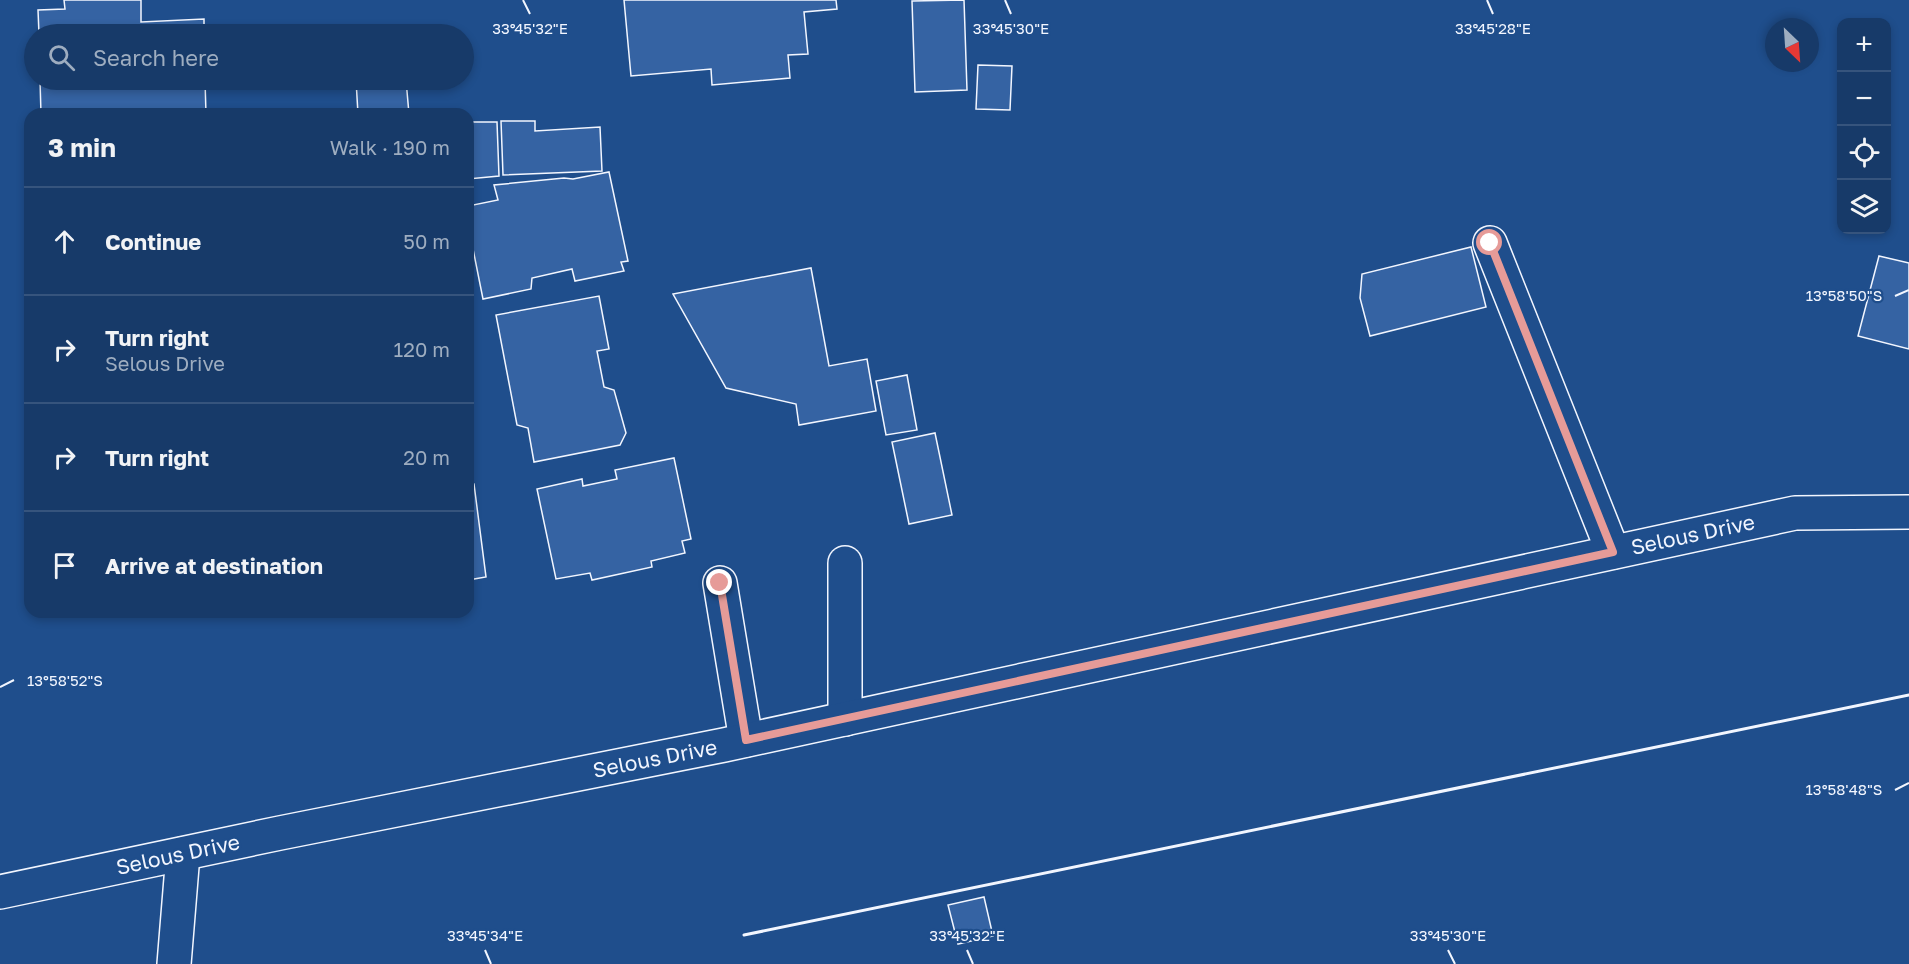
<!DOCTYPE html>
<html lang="en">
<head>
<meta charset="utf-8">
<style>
  :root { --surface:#173a69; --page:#20416f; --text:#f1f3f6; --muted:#9eadc0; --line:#36547d }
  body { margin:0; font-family:"Golos Text",sans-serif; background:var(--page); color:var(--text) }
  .controls { position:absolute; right:18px; top:18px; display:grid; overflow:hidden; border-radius:12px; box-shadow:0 3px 9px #0003 }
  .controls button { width:54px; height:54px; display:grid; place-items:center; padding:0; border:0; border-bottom:2px solid var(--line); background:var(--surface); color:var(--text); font:30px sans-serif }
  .compass { position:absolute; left:1765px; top:18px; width:54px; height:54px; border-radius:50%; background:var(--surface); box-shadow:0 3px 9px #0003; rotate:155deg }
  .stop { position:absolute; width:18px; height:18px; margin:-14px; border:4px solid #e69b98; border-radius:50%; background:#fff }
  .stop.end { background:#e69b98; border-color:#fff; box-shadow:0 2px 6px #0008 }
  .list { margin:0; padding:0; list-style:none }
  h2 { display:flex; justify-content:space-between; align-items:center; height:78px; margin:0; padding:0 24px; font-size:26px }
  h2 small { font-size:20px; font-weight:400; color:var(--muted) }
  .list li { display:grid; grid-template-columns:39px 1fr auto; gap:18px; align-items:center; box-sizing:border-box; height:108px; padding:0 24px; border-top:2px solid var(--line) }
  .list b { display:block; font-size:22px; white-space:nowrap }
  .list p { margin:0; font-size:20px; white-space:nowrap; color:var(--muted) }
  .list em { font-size:20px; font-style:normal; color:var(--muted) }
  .icon { flex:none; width:33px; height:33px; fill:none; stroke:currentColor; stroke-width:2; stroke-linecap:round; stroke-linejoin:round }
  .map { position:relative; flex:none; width:1909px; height:964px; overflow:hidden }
  .search { position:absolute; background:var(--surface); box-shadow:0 3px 9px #0003; left:24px; top:24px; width:450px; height:66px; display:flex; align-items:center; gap:15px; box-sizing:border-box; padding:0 21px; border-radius:33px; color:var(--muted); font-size:22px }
  .panel { position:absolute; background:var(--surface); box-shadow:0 3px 9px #0003; left:24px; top:108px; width:450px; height:510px; border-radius:18px }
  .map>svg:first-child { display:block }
  .building { fill:#3563a3; stroke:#f2f6ff; stroke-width:1.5 }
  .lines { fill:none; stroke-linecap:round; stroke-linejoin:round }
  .minor-casing { stroke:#f2f6ff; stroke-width:36 }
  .minor { stroke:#1f4e8c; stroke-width:33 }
  .wall { stroke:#f2f6ff; stroke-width:3 }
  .route { stroke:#e69b98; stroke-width:8 }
  .ticks { fill:none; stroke:#f2f6ff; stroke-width:2 }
  .labels { text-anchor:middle; stroke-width:4.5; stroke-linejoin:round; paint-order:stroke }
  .street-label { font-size:21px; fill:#f2f6ff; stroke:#1f4e8c }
  .ticks-label { font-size:15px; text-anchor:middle; fill:#f2f6ff; stroke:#1f4e8c; stroke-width:4.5; stroke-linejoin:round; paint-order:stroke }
</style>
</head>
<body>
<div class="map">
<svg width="1909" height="964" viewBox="0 0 1909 964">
  <rect width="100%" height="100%" fill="#1f4e8c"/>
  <g class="building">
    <polygon points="64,0 141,0 141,22 204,19 204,34 39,34 38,10 65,9"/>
    <polygon points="624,0 836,0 837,9 804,12 808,54 788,55 790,78 712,85 711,69 631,76"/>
    <polygon points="964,0 967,90 915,92 912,1"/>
    <rect x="353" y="29" width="48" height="5"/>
    <polygon points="978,65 1012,66 1010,110 976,109"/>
    <polygon points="40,80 205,80 206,114 41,114"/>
    <polygon points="356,80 406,80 409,114 358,114"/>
    <polygon points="501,121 535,121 535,131 600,127 602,171 503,175"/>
    <polygon points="468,122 497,122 499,176 468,179"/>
    <polygon points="609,172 628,261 621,262 624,271 575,281 572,269 532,278 531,289 483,299 468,224 468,206 498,200 494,185 564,178 573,179"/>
    <polygon points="1471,247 1486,307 1370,336 1360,298 1362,274"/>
    <polygon points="1879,256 1909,263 1909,349 1858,336"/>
    <polygon points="811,268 829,366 867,359 876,411 799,425 796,404 726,388 673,294"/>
    <polygon points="599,296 609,349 597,351 604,387 614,390 626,433 620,445 534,462 528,428 517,425 496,315"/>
    <polygon points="907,375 917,430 886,435 876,381"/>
    <polygon points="935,433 952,515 909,524 892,442"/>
    <polygon points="674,458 691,539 682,541 685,553 651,561 652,567 592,580 590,573 556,579 537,489 582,479 583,486 617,479 615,470"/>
    <polygon points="474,484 486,577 468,580 468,485"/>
    <polygon points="984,897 993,936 958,944 948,905"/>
  </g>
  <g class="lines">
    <defs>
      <g id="minor">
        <polyline points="1490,243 1613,552"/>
        <polyline points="845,563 845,719"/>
        <polyline points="720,583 746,740"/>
        <polyline points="0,892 280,833 724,745 1795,513 1909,512"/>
        <polyline points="174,964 183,854"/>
      </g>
    </defs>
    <use href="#minor" class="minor-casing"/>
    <use href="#minor" class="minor"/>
    <polyline class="wall" points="744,935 1909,695"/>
  </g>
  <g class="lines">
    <polyline class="route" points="720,583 746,740 1613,552 1490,243"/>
  </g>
  <path class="ticks" d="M 523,0 L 530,14M 1005,0 L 1011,14M 1487,0 L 1493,14M 1895,296 L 1909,290M 0,687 L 14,680M 1895,790 L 1909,783M 485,950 L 491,964M 967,950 L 973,964M 1448,950 L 1455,964"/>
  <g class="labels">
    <g class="street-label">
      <text transform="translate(1693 535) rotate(-12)" y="7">Selous Drive</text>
      <text transform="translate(655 759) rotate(-11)" y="7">Selous Drive</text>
      <text transform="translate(178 855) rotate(-12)" y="7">Selous Drive</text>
    </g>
  </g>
  <g class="ticks-label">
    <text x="530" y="34">33°45'32"E</text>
    <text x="1011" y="34">33°45'30"E</text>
    <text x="1493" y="34">33°45'28"E</text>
    <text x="1844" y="301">13°58'50"S</text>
    <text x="65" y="686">13°58'52"S</text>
    <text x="1844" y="795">13°58'48"S</text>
    <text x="485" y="941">33°45'34"E</text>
    <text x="967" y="941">33°45'32"E</text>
    <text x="1448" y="941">33°45'30"E</text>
  </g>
</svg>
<div class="controls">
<button>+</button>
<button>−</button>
<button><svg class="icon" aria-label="locate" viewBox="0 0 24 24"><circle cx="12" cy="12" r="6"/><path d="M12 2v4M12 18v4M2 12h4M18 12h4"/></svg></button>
<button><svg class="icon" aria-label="layers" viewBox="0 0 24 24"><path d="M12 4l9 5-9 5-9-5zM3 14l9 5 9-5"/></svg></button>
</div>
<svg class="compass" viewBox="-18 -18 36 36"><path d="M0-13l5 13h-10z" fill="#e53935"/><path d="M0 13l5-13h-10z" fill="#9eadc0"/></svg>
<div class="stop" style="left:1490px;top:243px"></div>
<div class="stop end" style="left:720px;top:583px"></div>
<div class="search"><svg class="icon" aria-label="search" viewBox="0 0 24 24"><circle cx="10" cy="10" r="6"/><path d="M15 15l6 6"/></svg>Search here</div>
<section class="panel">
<h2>3 min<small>Walk · 190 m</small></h2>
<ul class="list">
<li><svg class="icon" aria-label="ahead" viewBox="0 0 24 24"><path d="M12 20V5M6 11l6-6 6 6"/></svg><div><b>Continue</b></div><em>50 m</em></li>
<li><svg class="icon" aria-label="right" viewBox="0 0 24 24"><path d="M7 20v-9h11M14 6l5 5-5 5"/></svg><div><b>Turn right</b><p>Selous Drive</p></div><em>120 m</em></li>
<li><svg class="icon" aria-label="right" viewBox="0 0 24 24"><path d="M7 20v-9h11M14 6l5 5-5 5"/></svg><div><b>Turn right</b></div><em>20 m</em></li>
<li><svg class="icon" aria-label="arrive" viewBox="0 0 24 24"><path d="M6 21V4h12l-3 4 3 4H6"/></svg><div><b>Arrive at destination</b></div></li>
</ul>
</section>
</div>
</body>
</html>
